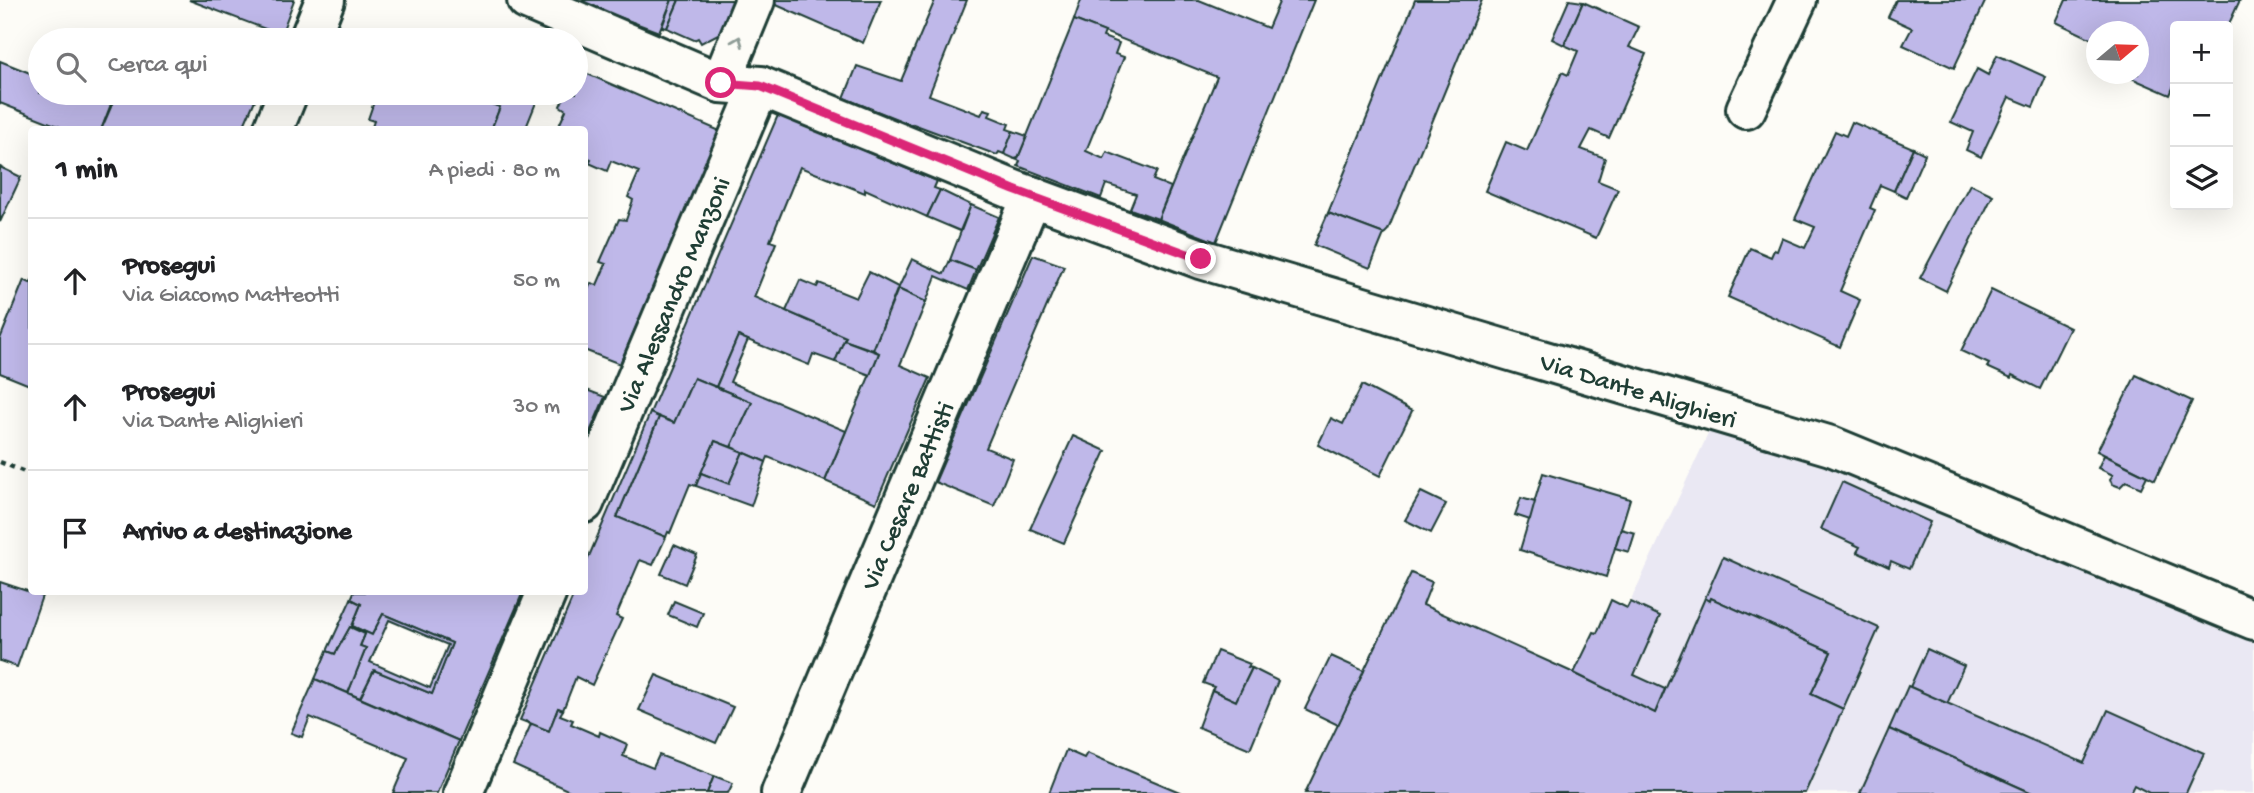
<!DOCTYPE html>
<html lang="it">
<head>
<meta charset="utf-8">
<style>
  :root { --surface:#fff; --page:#f2f2f2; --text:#202124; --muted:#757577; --line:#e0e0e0 }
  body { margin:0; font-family:"Gochi Hand",sans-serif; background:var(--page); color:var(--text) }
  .controls { position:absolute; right:21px; top:21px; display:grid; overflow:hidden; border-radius:7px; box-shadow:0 7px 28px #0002 }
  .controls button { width:63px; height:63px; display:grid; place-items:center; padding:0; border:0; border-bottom:2px solid var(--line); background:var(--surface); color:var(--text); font:35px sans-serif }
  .compass { position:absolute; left:2086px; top:21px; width:63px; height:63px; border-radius:50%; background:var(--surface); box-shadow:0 7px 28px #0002; rotate:71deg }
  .stop { position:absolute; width:21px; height:21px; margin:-16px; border:5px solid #db2777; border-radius:50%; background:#fff }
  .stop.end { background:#db2777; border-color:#fff; box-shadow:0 2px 7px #0008 }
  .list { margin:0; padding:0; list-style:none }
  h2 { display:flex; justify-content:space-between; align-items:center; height:91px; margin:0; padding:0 28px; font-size:30px }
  h2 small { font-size:23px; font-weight:400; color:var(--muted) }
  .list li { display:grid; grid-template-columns:46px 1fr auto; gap:21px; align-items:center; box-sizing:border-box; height:126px; padding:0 28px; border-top:2px solid var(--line) }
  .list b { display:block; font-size:26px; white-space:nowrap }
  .list p { margin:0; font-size:23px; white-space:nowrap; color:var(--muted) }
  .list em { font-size:23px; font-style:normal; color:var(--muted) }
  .icon { flex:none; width:38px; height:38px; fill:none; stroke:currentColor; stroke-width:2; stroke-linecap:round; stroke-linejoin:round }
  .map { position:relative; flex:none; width:2254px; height:793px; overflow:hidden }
  .search { position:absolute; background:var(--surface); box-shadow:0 7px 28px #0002; left:28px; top:28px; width:560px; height:77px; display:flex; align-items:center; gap:18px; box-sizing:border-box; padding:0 24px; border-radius:38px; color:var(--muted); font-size:26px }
  .panel { position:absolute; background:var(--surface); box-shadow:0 7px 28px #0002; left:28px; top:126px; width:560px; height:469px; border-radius:7px }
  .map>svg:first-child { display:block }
  .built { fill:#eae8f3 }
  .building { fill:#bfb8e9; stroke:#1f3d34; stroke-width:2; fill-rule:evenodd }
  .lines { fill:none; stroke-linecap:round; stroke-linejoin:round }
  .minor-casing { stroke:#1f3d34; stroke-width:44 }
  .path { stroke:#1f3d34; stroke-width:4.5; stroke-dasharray:5 5; stroke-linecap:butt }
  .minor { stroke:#fdfcf7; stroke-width:38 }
  .oneway { stroke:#8e9c96 }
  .route { stroke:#db2777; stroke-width:9 }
  .labels { text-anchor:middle; stroke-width:5; stroke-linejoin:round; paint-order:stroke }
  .street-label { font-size:26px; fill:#1f3d34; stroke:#fdfcf7 }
</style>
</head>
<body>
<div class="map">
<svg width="2254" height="793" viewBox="0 0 2254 793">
  <rect width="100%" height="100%" fill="#fdfcf7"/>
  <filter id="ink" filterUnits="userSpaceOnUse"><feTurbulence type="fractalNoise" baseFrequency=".0143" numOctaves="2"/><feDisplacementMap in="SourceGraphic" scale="14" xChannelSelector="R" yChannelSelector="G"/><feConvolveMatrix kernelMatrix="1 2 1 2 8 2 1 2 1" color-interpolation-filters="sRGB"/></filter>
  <g filter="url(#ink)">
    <polygon class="built" points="1715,419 2254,629 2254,793 1305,793 1411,573 1432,582 1423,605 1593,682"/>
    <g class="building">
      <polygon points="189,0 294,0 281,35"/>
      <polygon points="574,0 672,0 659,32"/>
      <polygon points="672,0 679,0 667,28 662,27"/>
      <polygon points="679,0 737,0 724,31 701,43 698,38 694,40 667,28"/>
      <polygon points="765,0 881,0 863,43"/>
      <polygon points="935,0 967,0 929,95 981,115 984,109 991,111 989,116 1009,124 1007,129 1013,131 1004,154 999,152 997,155 913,124 912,125 844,98 857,66 901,81"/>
      <polygon points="1081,0 1199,0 1268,28 1280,0 1314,0 1216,242 1158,219 1217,77 1074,20"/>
      <polygon points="1415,0 1482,0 1388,230 1384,234 1328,213"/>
      <polygon points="1569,0 1583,2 1564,45 1552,39"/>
      <polygon points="1896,0 1986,0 1954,68 1903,45 1912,28 1888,17"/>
      <polygon points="2066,0 2240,0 2228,26 2175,26 2175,83 2170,95 2129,77 2131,74 2138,74 2138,32 2096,32 2096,41 2056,22"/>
      <polygon points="1583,2 1639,27 1629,47 1646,54 1609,138 1591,130 1581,149 1605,158 1598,181 1618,189 1596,238 1485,191 1506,142 1527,151 1562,72 1568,75 1578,51 1564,45"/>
      <polygon points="1074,20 1105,32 1103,37 1119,43 1115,54 1124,57 1086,151 1104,159 1107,152 1157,171 1153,180 1171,187 1158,219 1130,209 1136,194 1106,184 1101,198 1018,166 1020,161 1015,159 1018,158"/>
      <polygon points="1997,55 2046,77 2033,107 2009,97 1981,157 1966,150 1973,132 1951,122 1977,69 1988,75"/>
      <polygon points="0,61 40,77 40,93 81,93 111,104 101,130 68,130 0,103"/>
      <polygon points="576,69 720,131 620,364 584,350 584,298 591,283 597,285 606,264 600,262 619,219 626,220 633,200 628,197 639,172 611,161 607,171 589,163 591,159 584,156 584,130 557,130 566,110 560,106 566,93 576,93"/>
      <polygon points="117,93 238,93 255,100 242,130 101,130"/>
      <polygon points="377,93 462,93 500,107 491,130 371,130 374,121 368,119"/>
      <polygon points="462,93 520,93 537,100 525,130 491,130 500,107"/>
      <polygon points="778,115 937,181 934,188 940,190 927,217 865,189 865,193 800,167 770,241 776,243 754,297 846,337 835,362 813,354 809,365 738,336 716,387 694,378 674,423 650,413"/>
      <polygon points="1852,122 1913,148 1894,191 1880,185 1870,208 1875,210 1840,291 1860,300 1840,347 1728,297 1750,248 1771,257 1774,250 1777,251 1782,238 1805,248 1815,227 1795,219 1835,131 1846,136"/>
      <polygon points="1013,131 1027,136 1018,158 1015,159 1004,154"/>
      <polygon points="1913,148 1925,154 1906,197 1894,191"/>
      <polygon points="0,167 21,177 0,222"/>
      <polygon points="1970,184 1993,195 1946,291 1920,278"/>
      <polygon points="940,190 971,205 960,231 927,217"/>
      <polygon points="971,205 999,217 976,270 950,260"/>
      <polygon points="1328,213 1384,234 1370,268 1314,245"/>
      <polygon points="1033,255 1064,266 986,448 1013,459 994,506 935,482"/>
      <polygon points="912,259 944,274 950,260 976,270 968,290 936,276 926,302 898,289"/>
      <polygon points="869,272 898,287 873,350 844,340 846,337 786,311 800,280 817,287 819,283 856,298"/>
      <polygon points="24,280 30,283 32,280 32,386 0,373 0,339"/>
      <polygon points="898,289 926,302 900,365 930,378 876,503 825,481 879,353 873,350"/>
      <polygon points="1991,290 2070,328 2040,389 2012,375 2011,378 1987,367 1989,364 1961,351"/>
      <polygon points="738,336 748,340 730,382 846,431 825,481 768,457 766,462 731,447 752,402 716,387"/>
      <polygon points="844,340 879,353 870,375 835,362"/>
      <polygon points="2136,375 2192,401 2155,480 2097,451"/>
      <polygon points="694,378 752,402 731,447 715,441 696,486 690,484 670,533 668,532 666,537 617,517 659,417 674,423"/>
      <polygon points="1362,385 1412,411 1380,476 1318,445 1331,418 1343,424"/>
      <polygon points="584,389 605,397 584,446"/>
      <polygon points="650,413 659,417 617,517 666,537 653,565 640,560 616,616 622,619 592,685 576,677 563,710 558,708 549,731 520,720 575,592 584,592 584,568"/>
      <polygon points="1073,436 1106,451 1064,543 1030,529"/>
      <polygon points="715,441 743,452 729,484 701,473"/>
      <polygon points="743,452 766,462 751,506 696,486 701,473 729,484"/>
      <polygon points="2104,455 2147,476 2141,488 2126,481 2120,487 2112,484 2110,479 2113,475 2098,468"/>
      <polygon points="1543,473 1630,499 1606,577 1520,550"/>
      <polygon points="1842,482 1930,522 1909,569 1891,561 1889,567 1857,552 1860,547 1821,529"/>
      <polygon points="1421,492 1446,504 1431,533 1405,520"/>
      <polygon points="1521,498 1535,502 1530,520 1515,515"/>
      <polygon points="1621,529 1635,533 1629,552 1615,548"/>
      <polygon points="674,545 697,555 685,584 661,574"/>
      <polygon points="1723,557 1879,628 1843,709 1811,694 1831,652 1711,598 1710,601 1705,598"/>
      <polygon points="1411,573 1432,582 1423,605 1574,673 1655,713 1705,598 1710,601 1711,598 1831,652 1811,694 1843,709 1805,793 1305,793"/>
      <polygon points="0,582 42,596 17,667 0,661"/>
      <polygon points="354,592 523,592 459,741 360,698 374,670 432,694 452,643 383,614 372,635 352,626 361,604 351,599"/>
      <path d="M 351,599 L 361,604 L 352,626 L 372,635 L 383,614 L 452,643 L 432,694 L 374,670 L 360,698 L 348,693 L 366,648 L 360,646 L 365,634 L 350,627 L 335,654 L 327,651 ZM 389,620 L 448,645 L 430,688 L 370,662 Z"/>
      <polygon points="1611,600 1627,608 1630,602 1660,616 1634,675 1665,689 1655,713 1574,673 1594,632 1597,633"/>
      <polygon points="674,601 703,613 697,627 668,615"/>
      <polygon points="350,627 365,634 360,646 366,648 348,693 315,679 327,651 335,654"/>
      <polygon points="1927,649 1964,666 1947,704 1910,687"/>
      <polygon points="1217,651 1250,664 1248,667 1252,668 1236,701 1212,690 1214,687 1203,683"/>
      <polygon points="1331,656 1364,671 1338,725 1305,709"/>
      <polygon points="1252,668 1278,681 1250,749 1198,727 1212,690 1236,701"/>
      <polygon points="656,675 733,707 716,743 639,710"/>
      <polygon points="315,679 459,741 437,793 393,793 408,758 310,717 302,737 291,733"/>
      <polygon points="1908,686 2084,763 2108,710 2204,753 2186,793 2149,793 2134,785 2130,793 2032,793 1889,729"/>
      <polygon points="558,708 563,710 560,715 573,720 571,724 599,736 600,732 627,744 623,756 653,768 659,755 714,776 707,793 574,793 513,765 531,724 525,721 549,731"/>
      <polygon points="1889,729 2032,793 1860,793"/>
      <polygon points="1066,750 1084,758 1087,753 1182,793 1049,793"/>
      <polygon points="714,776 733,783 728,793 707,793"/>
    </g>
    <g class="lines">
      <defs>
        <g id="minor">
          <polyline points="527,0 721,83 760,86 1014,190 1201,259 1831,446 2254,620"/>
          <polyline points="309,40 325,0"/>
          <polyline points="721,83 755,0"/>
          <polyline points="1746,109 1797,0"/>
          <polyline points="273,130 288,93"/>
          <polyline points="584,503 760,86"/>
          <polyline points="463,793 547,592"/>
          <polyline points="781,793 1032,196"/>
        </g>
      </defs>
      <use href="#minor" class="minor-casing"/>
      <polyline class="path" points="0,462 32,475"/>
      <use href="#minor" class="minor"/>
    </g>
    <defs><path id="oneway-chevron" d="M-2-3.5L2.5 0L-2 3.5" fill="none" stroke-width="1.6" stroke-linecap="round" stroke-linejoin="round" transform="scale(1.75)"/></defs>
    <use class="oneway" href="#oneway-chevron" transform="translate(738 41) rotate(-68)"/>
  </g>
  <g class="lines" filter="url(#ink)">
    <polyline class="route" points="721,83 760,86 1014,190 1201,259"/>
  </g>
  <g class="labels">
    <g class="street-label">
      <text transform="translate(672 294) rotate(-67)" y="9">Via Alessandro Manzoni</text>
      <text transform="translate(1639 389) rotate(17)" y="9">Via Dante Alighieri</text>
      <text transform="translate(906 495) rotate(-67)" y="9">Via Cesare Battisti</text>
    </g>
  </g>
</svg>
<div class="controls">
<button>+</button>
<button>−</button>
<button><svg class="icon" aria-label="layers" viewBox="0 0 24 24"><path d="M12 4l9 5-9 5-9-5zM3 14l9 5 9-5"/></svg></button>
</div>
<svg class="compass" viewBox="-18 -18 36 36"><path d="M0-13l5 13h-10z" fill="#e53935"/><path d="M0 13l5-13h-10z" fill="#757577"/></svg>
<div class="stop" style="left:721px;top:83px"></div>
<div class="stop end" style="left:1201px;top:259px"></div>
<div class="search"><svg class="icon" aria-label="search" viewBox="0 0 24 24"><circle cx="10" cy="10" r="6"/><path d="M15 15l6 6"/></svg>Cerca qui</div>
<section class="panel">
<h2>1 min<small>A piedi · 80 m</small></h2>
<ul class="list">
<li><svg class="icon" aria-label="ahead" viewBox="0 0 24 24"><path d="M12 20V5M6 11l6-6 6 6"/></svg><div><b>Prosegui</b><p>Via Giacomo Matteotti</p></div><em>50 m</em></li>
<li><svg class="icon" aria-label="ahead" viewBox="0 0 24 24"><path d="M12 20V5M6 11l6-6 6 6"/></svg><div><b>Prosegui</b><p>Via Dante Alighieri</p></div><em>30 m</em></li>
<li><svg class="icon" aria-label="arrive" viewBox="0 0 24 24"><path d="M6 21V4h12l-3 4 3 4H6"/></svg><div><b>Arrivo a destinazione</b></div></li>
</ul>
</section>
</div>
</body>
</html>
